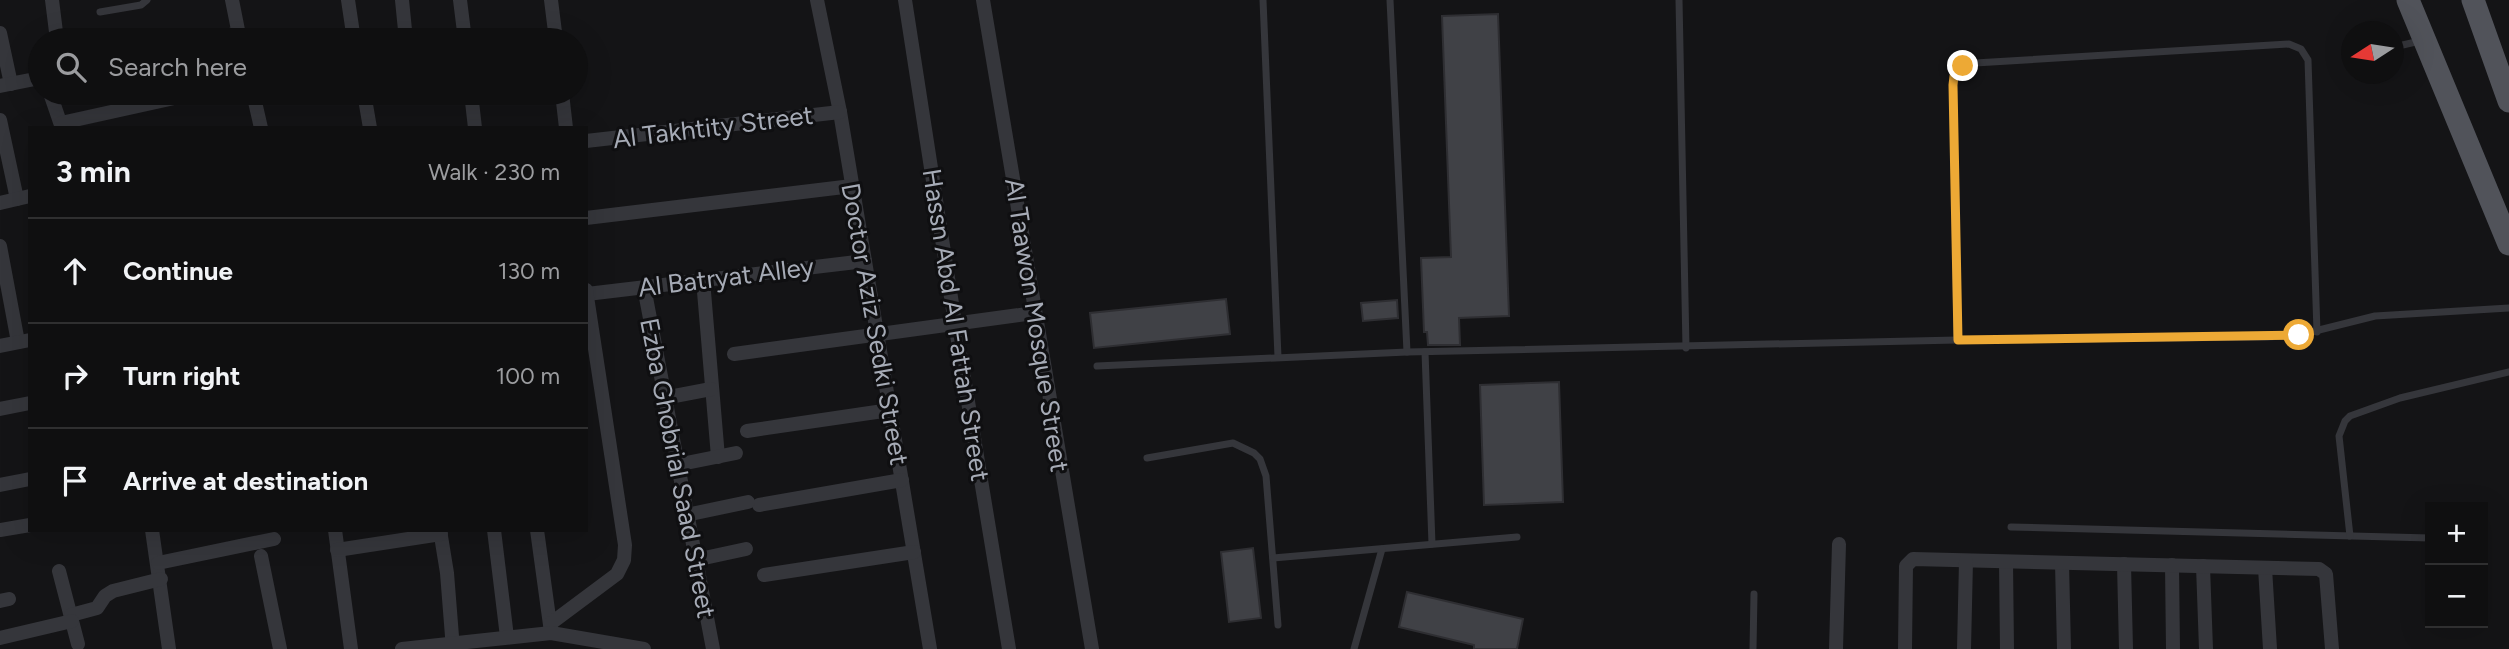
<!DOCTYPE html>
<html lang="en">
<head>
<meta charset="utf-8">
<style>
  :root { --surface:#0f0f10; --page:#1d1d1e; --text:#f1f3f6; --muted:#9b9c9f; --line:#2f2f30 }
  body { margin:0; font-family:Figtree,sans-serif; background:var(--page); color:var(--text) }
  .controls { position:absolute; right:21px; bottom:21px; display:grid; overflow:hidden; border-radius:0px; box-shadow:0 7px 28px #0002 }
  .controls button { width:63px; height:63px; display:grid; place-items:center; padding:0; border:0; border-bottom:2px solid var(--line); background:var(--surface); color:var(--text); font:35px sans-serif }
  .compass { position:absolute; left:2341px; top:21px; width:63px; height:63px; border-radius:50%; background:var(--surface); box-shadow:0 7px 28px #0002; rotate:258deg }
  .stop { position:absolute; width:21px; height:21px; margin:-16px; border:5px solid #eda935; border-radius:50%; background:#fff }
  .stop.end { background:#eda935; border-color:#fff; box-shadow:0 2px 7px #0008 }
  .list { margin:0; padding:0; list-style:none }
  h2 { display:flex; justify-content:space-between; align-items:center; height:91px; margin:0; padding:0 28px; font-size:30px }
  h2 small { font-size:23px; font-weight:400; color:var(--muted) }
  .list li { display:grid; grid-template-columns:46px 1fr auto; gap:21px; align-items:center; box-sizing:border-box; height:105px; padding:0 28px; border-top:2px solid var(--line) }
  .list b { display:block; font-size:26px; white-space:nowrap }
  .list em { font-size:23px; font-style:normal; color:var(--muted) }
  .icon { flex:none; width:38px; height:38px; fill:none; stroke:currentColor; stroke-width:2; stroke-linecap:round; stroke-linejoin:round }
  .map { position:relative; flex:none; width:2509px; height:649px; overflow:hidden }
  .search { position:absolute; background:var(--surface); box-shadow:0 7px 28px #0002; left:28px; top:28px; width:560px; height:77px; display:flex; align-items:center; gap:18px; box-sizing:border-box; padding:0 24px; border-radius:38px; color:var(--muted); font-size:26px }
  .panel { position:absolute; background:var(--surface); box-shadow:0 7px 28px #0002; left:28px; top:126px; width:560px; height:406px; border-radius:0px }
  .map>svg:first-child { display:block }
  .building { fill:#404146; stroke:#2e2e32; stroke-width:2 }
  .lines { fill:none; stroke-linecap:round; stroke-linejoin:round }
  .service { stroke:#35363b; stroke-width:7 }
  .minor { stroke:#35363b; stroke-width:14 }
  .primary { stroke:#51535a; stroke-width:23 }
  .route { stroke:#eda935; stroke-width:9 }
  .labels { text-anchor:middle; stroke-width:6; stroke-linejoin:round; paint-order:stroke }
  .street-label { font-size:26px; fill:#a6abb6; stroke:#0f0f11 }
</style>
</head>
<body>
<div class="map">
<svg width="2509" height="649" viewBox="0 0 2509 649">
  <rect width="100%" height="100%" fill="#141416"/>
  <g class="building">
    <polygon points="1498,14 1509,316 1459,318 1460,345 1428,345 1427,332 1424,332 1421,258 1451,257 1442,16"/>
    <polygon points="1226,299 1230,334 1094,348 1090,313"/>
    <polygon points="1397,300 1398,318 1363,321 1361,303"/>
    <polygon points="1559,382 1563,502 1484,505 1480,385"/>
    <polygon points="1253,548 1261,618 1229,622 1221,552"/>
    <polygon points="1407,592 1523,619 1517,649 1474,649 1474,645 1399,627"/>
  </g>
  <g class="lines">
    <g class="service">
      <polyline points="1263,0 1278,357"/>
      <polyline points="1390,0 1407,352"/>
      <polyline points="1679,0 1686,348"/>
      <polyline points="100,12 141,5 147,0"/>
      <polyline points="2394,47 2420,41"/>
      <path d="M 1957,340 L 1953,85 C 1955,71 1962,66 1975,63 L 2289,44 L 2301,49 L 2308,60 L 2317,332"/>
      <polyline points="1425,352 1432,544"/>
      <polyline points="1097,366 1407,352 1957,340 2267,337 2299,335 2375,316 2509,308"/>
      <polyline points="1147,458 1233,443 1254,453 1260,459 1266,476 1278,625"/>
      <polyline points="2011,527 2430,538"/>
      <polyline points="2350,536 2339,436 2345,421 2350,416 2400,398 2509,372"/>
      <polyline points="2483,539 2484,539"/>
      <polyline points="1273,558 1517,537"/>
      <polyline points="1354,649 1382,549"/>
      <polyline points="1753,649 1754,594"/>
    </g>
    <g class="minor">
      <polyline points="52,0 57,40"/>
      <polyline points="232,0 240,40"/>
      <polyline points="348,0 354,40"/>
      <polyline points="402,0 406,40"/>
      <polyline points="460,0 465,40"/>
      <polyline points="551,0 556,40"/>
      <polyline points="817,0 840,112 930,649"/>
      <polyline points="905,0 955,323 1009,649"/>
      <polyline points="983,0 1092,649"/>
      <polyline points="0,33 11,84"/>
      <polyline points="207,40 238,33"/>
      <polyline points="0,86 40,78"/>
      <polyline points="50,93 62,128"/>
      <polyline points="253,93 261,128"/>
      <polyline points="364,93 370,128"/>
      <polyline points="471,93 475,128"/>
      <polyline points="562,93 566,128"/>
      <polyline points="0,120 17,199"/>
      <polyline points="61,123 197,93"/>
      <polyline points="586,141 840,112"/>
      <polyline points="0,203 30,196"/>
      <polyline points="586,218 852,186"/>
      <polyline points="0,246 18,342"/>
      <polyline points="703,280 718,457"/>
      <polyline points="644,287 713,649"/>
      <polyline points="587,294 865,261"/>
      <polyline points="0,346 30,340"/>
      <polyline points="734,354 1034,313"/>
      <polyline points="664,398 711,389"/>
      <polyline points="0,409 30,403"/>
      <polyline points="747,431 890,410"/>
      <polyline points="676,465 736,453"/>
      <polyline points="0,485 30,479"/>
      <polyline points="759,505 902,480"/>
      <polyline points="686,515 748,502"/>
      <polyline points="0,530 30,525"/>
      <polyline points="152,530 169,649"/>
      <polyline points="335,530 351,649"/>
      <polyline points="440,530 447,573 453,649"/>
      <polyline points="494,530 507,637"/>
      <polyline points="537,530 551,632"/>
      <polyline points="337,550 441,534"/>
      <polyline points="261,556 280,649"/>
      <polyline points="695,560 746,549"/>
      <polyline points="2006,562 2007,649"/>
      <polyline points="158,563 274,539"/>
      <polyline points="2062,563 2064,649"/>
      <polyline points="2124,564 2126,649"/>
      <polyline points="2172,565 2173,649"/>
      <polyline points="2203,566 2206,649"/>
      <polyline points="2265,568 2270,649"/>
      <polyline points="59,571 78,644"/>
      <polyline points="764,575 914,552"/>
      <polyline points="0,601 9,599"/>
      <polyline points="71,615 97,608 105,596 113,591 161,579"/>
      <polyline points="550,624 617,574 624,560 625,545 586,290"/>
      <polyline points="0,638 72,621"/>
      <polyline points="402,649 551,633 644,649"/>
      <polyline points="1836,649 1839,544"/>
      <polyline points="1905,649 1906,566 1913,559 2319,569 2326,574 2332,649"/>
      <polyline points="1964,649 1966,561"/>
    </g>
    <g class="primary">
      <polyline points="2408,0 2509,244"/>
      <polyline points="2473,0 2509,101"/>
    </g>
  </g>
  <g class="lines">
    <polyline class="route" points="1963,66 1954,76 1953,85 1958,340 2299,335"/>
  </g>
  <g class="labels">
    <g class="street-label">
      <text transform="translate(713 127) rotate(-7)" y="9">Al Takhtity Street</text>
      <text transform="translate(726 277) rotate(-7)" y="9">Al Batryat Alley</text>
      <text transform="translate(875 324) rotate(80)" y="9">Doctor Aziz Sedki Street</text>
      <text transform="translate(956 325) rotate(81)" y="9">Hassn Abd Al Fattah Street</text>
      <text transform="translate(1037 325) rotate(81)" y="9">Al Taawon Mosque Street</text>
      <text transform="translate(678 468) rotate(79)" y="9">Ezba Ghobrial Saad Street</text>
    </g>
  </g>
</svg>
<div class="controls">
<button>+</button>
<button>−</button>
</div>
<svg class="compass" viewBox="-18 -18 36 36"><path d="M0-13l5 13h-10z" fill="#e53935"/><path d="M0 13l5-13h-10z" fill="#9b9c9f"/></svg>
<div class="stop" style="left:2299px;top:335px"></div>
<div class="stop end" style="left:1963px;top:66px"></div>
<div class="search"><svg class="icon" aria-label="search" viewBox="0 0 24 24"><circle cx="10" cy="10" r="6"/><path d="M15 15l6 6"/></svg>Search here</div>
<section class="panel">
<h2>3 min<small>Walk · 230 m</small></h2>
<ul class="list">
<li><svg class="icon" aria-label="ahead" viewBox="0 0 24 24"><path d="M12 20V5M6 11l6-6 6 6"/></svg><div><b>Continue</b></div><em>130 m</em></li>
<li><svg class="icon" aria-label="right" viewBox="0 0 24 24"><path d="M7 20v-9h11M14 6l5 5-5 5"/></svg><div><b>Turn right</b></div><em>100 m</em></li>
<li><svg class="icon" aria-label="arrive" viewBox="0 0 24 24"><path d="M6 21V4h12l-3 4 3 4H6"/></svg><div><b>Arrive at destination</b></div></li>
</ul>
</section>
</div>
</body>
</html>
